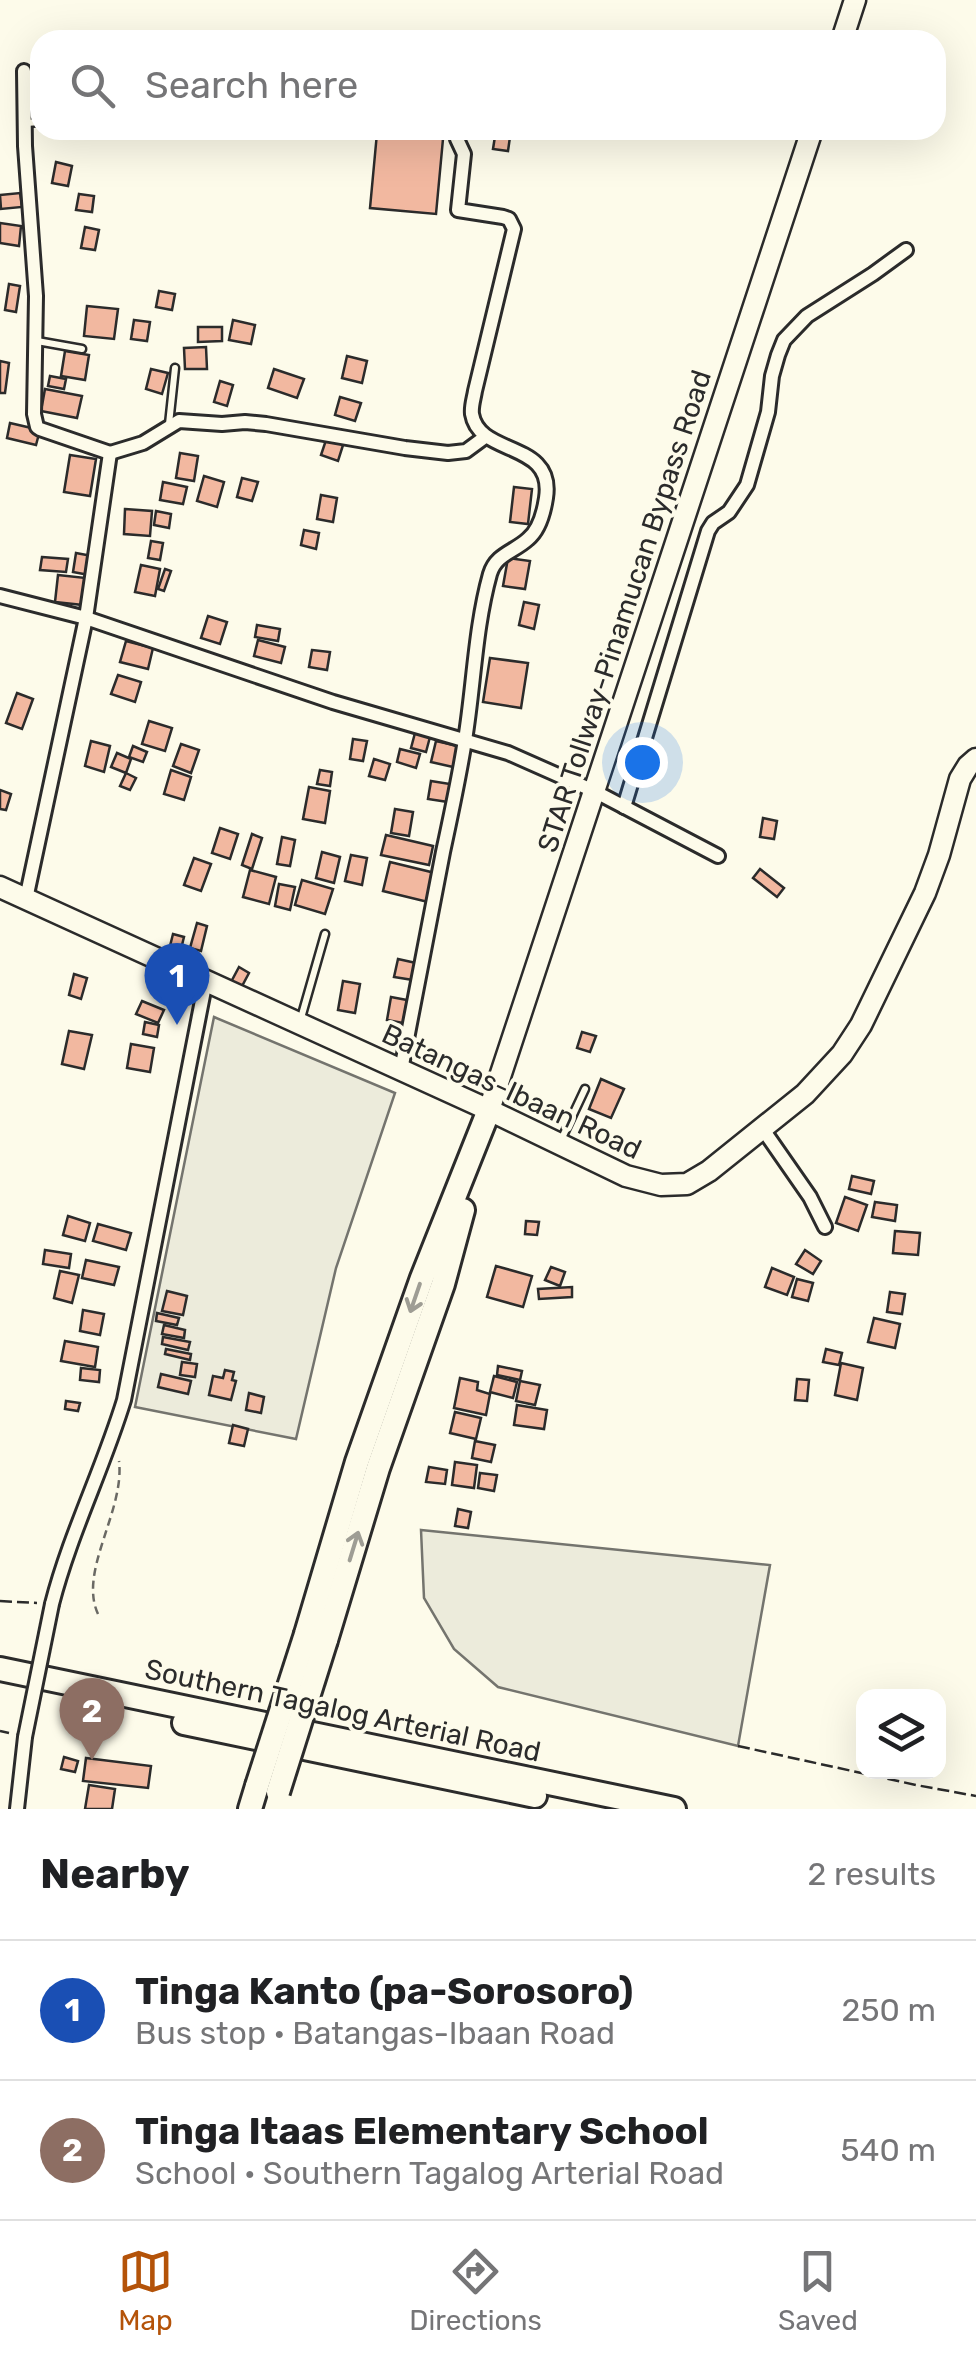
<!DOCTYPE html>
<html lang="en">
<head>
<meta charset="utf-8">
<style>
  :root { --surface:#fff; --page:#f6f6f6; --text:#202124; --muted:#757577; --line:#e0e0e0; --accent:#b45309 }
  body { margin:0; font-family:Rubik,sans-serif; background:var(--page); color:var(--text) }
  .controls { position:absolute; right:30px; bottom:30px; display:grid; overflow:hidden; border-radius:20px; box-shadow:0 10px 40px #0002 }
  .controls button { width:90px; height:90px; display:grid; place-items:center; padding:0; border:0; border-bottom:2px solid var(--line); background:var(--surface); color:var(--text); font:50px sans-serif }
  .you { position:absolute; left:642px; top:762px; width:35px; height:35px; margin:-25px; border:8px solid #fff; border-radius:50%; background:#1a73e8; box-shadow:0 0 0 15px #1a73e833 }
  .badge { display:grid; place-items:center; width:65px; height:65px; border-radius:50%; background:var(--accent); color:#fff; font-size:32px; font-weight:700 }
  .pin { position:absolute; translate:-50% -82px; filter:drop-shadow(0 2px 5px #0008) }
  .pin::after { content:''; position:absolute; top:52px; width:35px; height:30px; background:inherit; clip-path:polygon(0 0,100% 0,50% 100%) }
  .list { margin:0; padding:0; list-style:none }
  h2 { display:flex; justify-content:space-between; align-items:center; height:130px; margin:0; padding:0 40px; font-size:42px }
  h2 small { font-size:32px; font-weight:400; color:var(--muted) }
  .list li { display:grid; grid-template-columns:65px 1fr auto; gap:30px; align-items:center; box-sizing:border-box; height:140px; padding:0 40px; border-top:2px solid var(--line) }
  .list b { display:block; font-size:38px; white-space:nowrap }
  .list p { margin:0; font-size:32px; white-space:nowrap; color:var(--muted) }
  .list em { font-size:32px; font-style:normal; color:var(--muted) }
  .icon { flex:none; width:55px; height:55px; fill:none; stroke:currentColor; stroke-width:2; stroke-linecap:round; stroke-linejoin:round }
  .map { position:relative; flex:none; width:976px; height:1809px; overflow:hidden }
  .search { position:absolute; background:var(--surface); box-shadow:0 10px 40px #0002; left:30px; right:30px; top:30px; height:110px; display:flex; align-items:center; gap:25px; box-sizing:border-box; padding:0 35px; border-radius:30px; color:var(--muted); font-size:38px }
  .sheet { height:410px; background:var(--surface) }
  nav { display:flex; justify-content:space-around; align-items:center; box-sizing:border-box; height:140px; border-top:2px solid var(--line); background:var(--surface); font-size:28px; color:var(--muted) }
  nav a { display:grid; justify-items:center; gap:5px }
  nav .on { color:var(--accent) }
  .map>svg:first-child { display:block }
  .green { fill:#ecebdb; stroke:#74746e; stroke-width:2.5 }
  .building { fill:#f2b8a0; stroke:#2b2b2b; stroke-width:2.5 }
  .lines { fill:none; stroke-linecap:round; stroke-linejoin:round }
  .lane-casing { stroke:#2b2b2b; stroke-width:11 }
  .street-casing { stroke:#2b2b2b; stroke-width:18 }
  .primary-casing { stroke:#2b2b2b; stroke-width:25 }
  .highway-casing { stroke:#2b2b2b; stroke-width:28 }
  .path { stroke:#6a6964; stroke-width:2.5; stroke-dasharray:8 5; stroke-linecap:butt }
  .lane { stroke:#fdfbea; stroke-width:6 }
  .street { stroke:#fdfbea; stroke-width:12 }
  .primary { stroke:#fdfbea; stroke-width:20 }
  .highway { stroke:#fdfbea; stroke-width:22 }
  .street-bridge-casing { stroke:#2b2b2b; stroke-width:18; stroke-linecap:butt }
  .highway-bridge-casing { stroke:#2b2b2b; stroke-width:28; stroke-linecap:butt }
  .street-bridge { stroke:#fdfbea; stroke-width:12 }
  .highway-bridge { stroke:#fdfbea; stroke-width:22 }
  .fence { stroke:#2b2b2b; stroke-width:2.5; stroke-dasharray:12 5; stroke-linecap:butt }
  .oneway { stroke:#9e9d94 }
  .labels { text-anchor:middle; stroke-width:8; stroke-linejoin:round; paint-order:stroke }
  .street-label { font-size:28px; fill:#2b2b2b; stroke:#fdfbea }
</style>
</head>
<body>
<div class="map">
<svg width="976" height="1809" viewBox="0 0 976 1809">
  <rect width="100%" height="100%" fill="#fdfbea"/>
  <g class="green">
    <polygon points="214,1017 395,1093 336,1268 296,1439 135,1407"/>
    <polygon points="421,1530 770,1565 738,1746 498,1687 454,1649 424,1598"/>
  </g>
  <g class="building">
    <polygon points="496,130 511,130 508,151 493,149"/>
    <polygon points="377,133 443,139 436,214 370,208"/>
    <polygon points="56,162 72,166 68,186 52,183"/>
    <polygon points="20,193 22,207 1,209 0,195"/>
    <polygon points="79,194 94,196 92,212 76,210"/>
    <polygon points="0,223 21,226 19,246 0,243"/>
    <polygon points="85,227 99,230 95,250 81,248"/>
    <polygon points="9,284 20,286 16,312 5,310"/>
    <polygon points="159,291 175,294 172,310 156,307"/>
    <polygon points="87,306 118,309 114,339 84,336"/>
    <polygon points="134,320 150,322 147,341 131,339"/>
    <polygon points="233,320 255,325 251,344 229,340"/>
    <polygon points="198,327 222,327 222,341 198,342"/>
    <polygon points="206,347 207,369 185,369 184,348"/>
    <polygon points="65,351 89,355 85,380 61,376"/>
    <polygon points="347,356 367,361 362,383 342,378"/>
    <polygon points="0,361 9,363 5,393 0,393"/>
    <polygon points="151,369 168,373 162,394 146,389"/>
    <polygon points="274,369 304,379 297,398 268,388"/>
    <polygon points="50,376 66,379 64,389 48,386"/>
    <polygon points="220,381 233,385 227,406 214,402"/>
    <polygon points="45,389 82,396 77,418 41,411"/>
    <polygon points="340,397 361,403 355,421 335,415"/>
    <polygon points="10,423 40,430 36,445 7,438"/>
    <polygon points="327,437 344,442 338,461 321,455"/>
    <polygon points="180,453 198,456 194,481 176,478"/>
    <polygon points="70,455 96,459 90,496 64,492"/>
    <polygon points="204,476 224,482 217,507 197,501"/>
    <polygon points="242,478 258,482 252,501 237,497"/>
    <polygon points="163,482 187,487 183,504 160,500"/>
    <polygon points="514,487 532,489 528,524 510,522"/>
    <polygon points="321,495 337,498 333,522 317,519"/>
    <polygon points="125,509 152,511 150,536 124,534"/>
    <polygon points="156,511 171,514 169,528 154,525"/>
    <polygon points="304,530 319,533 316,549 301,545"/>
    <polygon points="151,541 163,543 160,560 148,558"/>
    <polygon points="76,553 92,556 89,575 73,572"/>
    <polygon points="42,557 68,559 66,572 40,570"/>
    <polygon points="508,558 530,561 525,589 503,586"/>
    <polygon points="141,565 160,569 155,596 135,592"/>
    <polygon points="165,569 171,571 164,591 158,589"/>
    <polygon points="58,575 86,578 83,605 55,602"/>
    <polygon points="524,602 539,605 534,629 519,625"/>
    <polygon points="208,616 227,622 220,644 201,638"/>
    <polygon points="257,625 280,629 278,641 255,637"/>
    <polygon points="258,640 285,647 281,663 254,656"/>
    <polygon points="126,641 153,648 148,669 120,662"/>
    <polygon points="312,650 330,652 327,670 309,667"/>
    <polygon points="490,658 528,663 521,708 483,702"/>
    <polygon points="118,675 141,682 135,702 111,694"/>
    <polygon points="17,693 33,699 22,729 6,723"/>
    <polygon points="149,721 172,728 165,751 142,744"/>
    <polygon points="415,733 430,737 426,752 411,748"/>
    <polygon points="353,739 367,741 363,761 350,759"/>
    <polygon points="91,741 110,746 104,772 85,766"/>
    <polygon points="436,741 458,746 453,767 431,762"/>
    <polygon points="181,744 199,750 191,773 173,766"/>
    <polygon points="133,746 147,752 143,762 129,757"/>
    <polygon points="400,749 420,754 416,768 397,762"/>
    <polygon points="117,753 131,759 126,773 111,767"/>
    <polygon points="374,759 390,764 385,780 369,776"/>
    <polygon points="171,770 191,777 184,800 164,794"/>
    <polygon points="320,770 332,772 330,786 317,784"/>
    <polygon points="126,773 136,778 130,790 120,786"/>
    <polygon points="431,781 450,784 448,802 428,799"/>
    <polygon points="309,787 330,791 325,823 303,819"/>
    <polygon points="0,790 11,794 6,810 0,809"/>
    <polygon points="395,809 413,812 409,836 391,833"/>
    <polygon points="763,818 777,821 774,839 760,837"/>
    <polygon points="220,828 238,834 230,859 212,853"/>
    <polygon points="252,834 262,838 252,869 242,865"/>
    <polygon points="386,835 433,846 429,865 381,855"/>
    <polygon points="282,837 295,840 290,866 277,864"/>
    <polygon points="322,852 340,857 334,883 316,878"/>
    <polygon points="351,855 367,858 362,885 345,881"/>
    <polygon points="194,858 211,864 201,891 184,885"/>
    <polygon points="390,862 435,873 428,902 383,891"/>
    <polygon points="760,869 784,888 777,897 753,878"/>
    <polygon points="250,870 276,877 269,904 243,897"/>
    <polygon points="302,880 333,889 325,914 295,905"/>
    <polygon points="279,884 295,887 290,910 275,906"/>
    <polygon points="197,923 207,926 201,951 190,948"/>
    <polygon points="173,934 184,937 179,957 168,954"/>
    <polygon points="398,959 416,963 413,980 394,977"/>
    <polygon points="239,967 249,973 241,988 231,982"/>
    <polygon points="74,974 87,978 81,999 69,995"/>
    <polygon points="343,981 360,984 355,1013 338,1010"/>
    <polygon points="391,997 407,1000 403,1023 387,1020"/>
    <polygon points="142,1001 164,1010 158,1023 136,1014"/>
    <polygon points="145,1022 159,1025 157,1037 143,1034"/>
    <polygon points="69,1031 92,1035 84,1069 62,1064"/>
    <polygon points="582,1032 596,1036 590,1052 577,1048"/>
    <polygon points="131,1044 154,1048 150,1072 127,1068"/>
    <polygon points="601,1079 624,1089 611,1118 589,1109"/>
    <polygon points="852,1176 874,1181 871,1194 849,1189"/>
    <polygon points="845,1197 867,1205 858,1231 836,1223"/>
    <polygon points="875,1202 897,1205 895,1221 872,1217"/>
    <polygon points="68,1216 90,1223 85,1241 63,1235"/>
    <polygon points="526,1221 539,1222 537,1235 525,1234"/>
    <polygon points="98,1224 131,1233 126,1250 93,1241"/>
    <polygon points="895,1231 920,1233 918,1255 893,1253"/>
    <polygon points="45,1250 71,1254 69,1268 43,1264"/>
    <polygon points="805,1250 821,1261 813,1274 796,1264"/>
    <polygon points="86,1260 119,1267 114,1285 82,1278"/>
    <polygon points="496,1266 532,1276 523,1307 487,1297"/>
    <polygon points="551,1267 565,1272 560,1286 545,1280"/>
    <polygon points="772,1268 794,1277 787,1295 765,1287"/>
    <polygon points="60,1271 79,1275 72,1303 54,1298"/>
    <polygon points="797,1279 813,1283 808,1301 792,1297"/>
    <polygon points="572,1287 572,1297 539,1299 538,1289"/>
    <polygon points="167,1291 187,1296 183,1315 162,1311"/>
    <polygon points="890,1292 905,1294 902,1314 887,1312"/>
    <polygon points="83,1310 104,1314 100,1335 80,1331"/>
    <polygon points="157,1313 179,1318 177,1325 156,1321"/>
    <polygon points="874,1318 900,1324 895,1348 868,1342"/>
    <polygon points="164,1325 185,1330 184,1338 162,1334"/>
    <polygon points="163,1337 190,1342 188,1350 162,1344"/>
    <polygon points="65,1341 98,1347 95,1367 61,1361"/>
    <polygon points="166,1349 191,1354 190,1360 165,1354"/>
    <polygon points="826,1349 842,1353 839,1365 823,1362"/>
    <polygon points="182,1362 197,1364 195,1377 180,1375"/>
    <polygon points="841,1363 863,1368 857,1400 835,1395"/>
    <polygon points="498,1366 522,1371 520,1380 497,1375"/>
    <polygon points="81,1368 100,1370 99,1382 80,1380"/>
    <polygon points="225,1370 234,1372 232,1380 236,1381 231,1400 209,1395 213,1376 223,1378"/>
    <polygon points="161,1374 191,1381 188,1394 158,1387"/>
    <polygon points="494,1376 517,1382 513,1398 490,1392"/>
    <polygon points="460,1378 478,1382 477,1390 490,1394 486,1415 454,1408"/>
    <polygon points="797,1379 809,1380 807,1401 795,1400"/>
    <polygon points="520,1381 540,1385 535,1405 516,1401"/>
    <polygon points="249,1393 264,1397 261,1413 246,1410"/>
    <polygon points="66,1401 80,1403 78,1411 65,1409"/>
    <polygon points="517,1405 547,1410 544,1429 514,1425"/>
    <polygon points="455,1412 481,1418 476,1439 450,1433"/>
    <polygon points="233,1425 248,1429 244,1446 229,1443"/>
    <polygon points="475,1441 495,1445 491,1462 472,1458"/>
    <polygon points="455,1462 477,1465 474,1488 452,1485"/>
    <polygon points="429,1467 447,1470 445,1484 426,1482"/>
    <polygon points="480,1473 497,1475 494,1491 478,1488"/>
    <polygon points="458,1509 471,1512 468,1528 455,1526"/>
    <polygon points="64,1757 78,1761 75,1772 61,1769"/>
    <polygon points="86,1758 151,1766 148,1788 83,1781"/>
    <polygon points="89,1785 115,1789 112,1809 85,1809"/>
  </g>
  <g class="lines">
    <defs>
      <g id="lane">
        <polyline points="26,123 40,122"/>
        <polyline points="37,341 82,349"/>
        <polyline points="169,424 175,368"/>
        <polyline points="301,1018 325,934"/>
        <polyline points="562,1138 585,1089"/>
      </g>
      <g id="street">
        <polyline points="24,71 25,146 36,296 34,414 37,427 40,429 110,453 86,618 26,899"/>
        <polyline points="110,453 143,443 179,421 222,424 245,422 266,424 405,448 448,453 466,451 485,437"/>
        <polyline points="0,596 86,618 333,702 508,753 594,791 718,856"/>
        <polyline points="624,807 708,531 713,523 729,512 747,485 768,412 772,376 778,355 784,340 807,316 873,274 906,250"/>
        <path d="M 401,1070 C 415,997 429,925 443,852 C 451,815 459,778 465,740 C 474,685 475,628 490,574 C 496,554 514,552 528,539 C 539,530 544,511 546,498 C 555,440 479,457 472,414 C 471,406 474,398 475,391 L 514,229 L 509,219 L 503,217 L 458,210 L 464,154 L 457,139"/>
        <polyline points="762,1128 810,1197 825,1227"/>
        <path d="M 52,1604 C 70,1534 103,1469 124,1400 L 206,980"/>
        <polyline points="17,1809 25,1737"/>
      </g>
      <g id="primary">
        <polyline points="842,40 855,0"/>
        <polyline points="0,887 489,1110 626,1176 661,1185 687,1184 709,1171 805,1094 842,1054 861,1025 925,893 939,855 960,779 968,766 976,759"/>
        <polyline points="489,1110 812,130"/>
      </g>
      <g id="highway">
        <polyline points="306,1634 357,1462 422,1278 489,1110"/>
        <polyline points="326,1640 378,1468 443,1284 463,1210"/>
        <polyline points="0,1669 674,1809"/>
        <polyline points="184,1723 535,1796"/>
        <polyline points="250,1809 257,1786"/>
      </g>
    </defs>
    <use href="#lane" class="lane-casing"/>
    <use href="#street" class="street-casing"/>
    <use href="#primary" class="primary-casing"/>
    <use href="#highway" class="highway-casing"/>
    <path class="path" d="M 98,1614 C 78,1571 125,1511 119,1461"/>
    <use href="#lane" class="lane"/>
    <use href="#street" class="street"/>
    <use href="#primary" class="primary"/>
    <use href="#highway" class="highway"/>
    <defs>
      <polyline id="street-bridge" points="25,1737 52,1604"/>
      <g id="highway-bridge">
        <polyline points="257,1786 306,1634"/>
        <polyline points="278,1792 326,1640"/>
      </g>
    </defs>
    <use href="#street-bridge" class="street-bridge-casing"/>
    <use href="#highway-bridge" class="highway-bridge-casing"/>
    <use href="#street-bridge" class="street-bridge"/>
    <use href="#highway-bridge" class="highway-bridge"/>
    <g class="fence">
      <polyline points="0,1601 37,1603"/>
      <polyline points="0,1731 9,1733"/>
      <polyline points="738,1746 916,1785 976,1796"/>
    </g>
  </g>
  <defs><path id="oneway-shaft" d="M-6 0H5M1.5-3L5.5 0L1.5 3" fill="none" stroke-width="1.6" stroke-linecap="round" stroke-linejoin="round" transform="scale(2.5)"/></defs>
  <g class="oneway">
    <use href="#oneway-shaft" transform="translate(415 1298) rotate(109)"/>
    <use href="#oneway-shaft" transform="translate(354 1546) rotate(-73)"/>
  </g>
  <g class="labels">
    <g class="street-label">
      <text transform="translate(624 611) rotate(-72)" y="10">STAR Tollway-Pinamucan Bypass Road</text>
      <text transform="translate(512 1091) rotate(25)" y="10">Batangas-Ibaan Road</text>
      <text transform="translate(343 1710) rotate(12)" y="10">Southern Tagalog Arterial Road</text>
    </g>
  </g>
</svg>
<div class="controls">
<button><svg class="icon" aria-label="layers" viewBox="0 0 24 24"><path d="M12 4l9 5-9 5-9-5zM3 14l9 5 9-5"/></svg></button>
</div>
<div class="you"></div>
<div class="pin badge" style="left:177px;top:1025px;background:#1a4fb4">1</div>
<div class="pin badge" style="left:92px;top:1760px;background:#8d6e63">2</div>
<div class="search"><svg class="icon" aria-label="search" viewBox="0 0 24 24"><circle cx="10" cy="10" r="6"/><path d="M15 15l6 6"/></svg>Search here</div>
</div>
<section class="sheet">
<h2>Nearby<small>2 results</small></h2>
<ul class="list">
<li><span class="badge" style="background:#1a4fb4">1</span><div><b>Tinga Kanto (pa-Sorosoro)</b><p>Bus stop · Batangas-Ibaan Road</p></div><em>250 m</em></li>
<li><span class="badge" style="background:#8d6e63">2</span><div><b>Tinga Itaas Elementary School</b><p>School · Southern Tagalog Arterial Road</p></div><em>540 m</em></li>
</ul>
</section>
<nav>
<a class="on"><svg class="icon" aria-label="map" viewBox="0 0 24 24"><path d="M3 6l6-2 6 2 6-2v14l-6 2-6-2-6 2zM9 4v14M15 6v14"/></svg>Map</a>
<a><svg class="icon" aria-label="directions" viewBox="0 0 24 24"><path d="M12 3l9 9-9 9-9-9zM9 14v-3h6M13 9l2 2-2 2"/></svg>Directions</a>
<a><svg class="icon" aria-label="saved" viewBox="0 0 24 24"><path d="M7 4h10v16l-5-4-5 4z"/></svg>Saved</a>
</nav>
</body>
</html>
